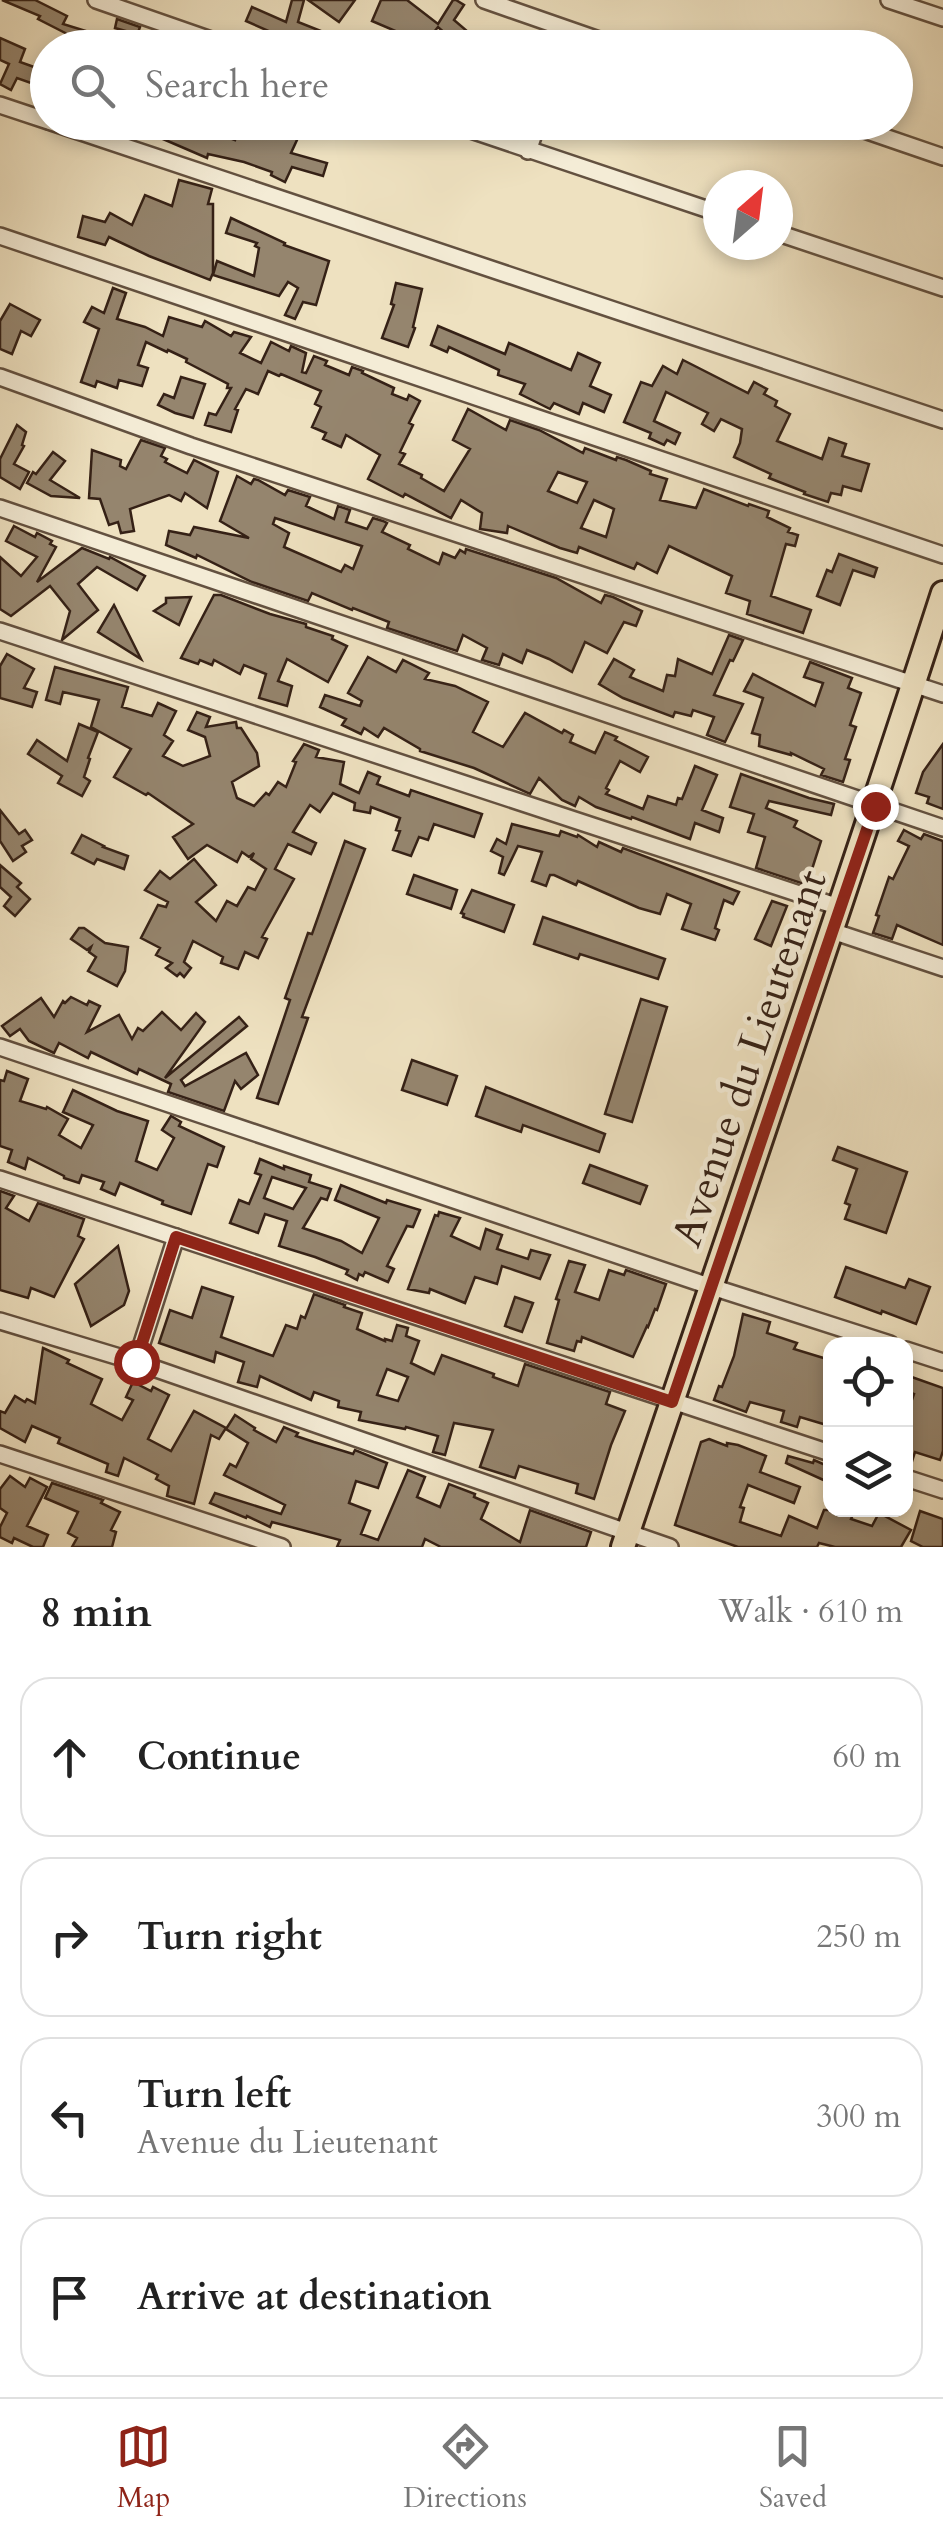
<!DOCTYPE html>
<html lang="en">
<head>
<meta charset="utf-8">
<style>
  :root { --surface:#fff; --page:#f2f2f2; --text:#222; --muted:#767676; --line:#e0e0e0; --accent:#8f2418 }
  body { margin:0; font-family:Cardo,serif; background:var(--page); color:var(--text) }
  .controls { position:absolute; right:30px; bottom:30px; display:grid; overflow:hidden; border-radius:20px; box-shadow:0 5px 15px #0003 }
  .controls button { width:90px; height:90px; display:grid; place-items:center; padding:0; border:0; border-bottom:2px solid var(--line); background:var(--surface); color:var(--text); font:50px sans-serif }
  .compass { position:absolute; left:703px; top:170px; width:90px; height:90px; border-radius:50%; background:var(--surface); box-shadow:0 5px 15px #0003; rotate:28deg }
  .stop { position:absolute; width:30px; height:30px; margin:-22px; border:8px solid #8f2418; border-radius:50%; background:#fff }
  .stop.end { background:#8f2418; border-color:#fff; box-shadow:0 2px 10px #0008 }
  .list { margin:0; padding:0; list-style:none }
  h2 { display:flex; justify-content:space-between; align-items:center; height:130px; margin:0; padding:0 40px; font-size:42px }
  h2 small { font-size:32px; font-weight:400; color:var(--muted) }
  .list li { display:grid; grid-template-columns:65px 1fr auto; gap:30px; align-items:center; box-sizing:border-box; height:160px; margin:0 20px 20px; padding:0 20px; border:2px solid var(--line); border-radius:30px }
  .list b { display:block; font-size:38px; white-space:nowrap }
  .list p { margin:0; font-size:32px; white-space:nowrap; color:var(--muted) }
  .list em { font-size:32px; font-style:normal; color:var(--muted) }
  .icon { flex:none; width:55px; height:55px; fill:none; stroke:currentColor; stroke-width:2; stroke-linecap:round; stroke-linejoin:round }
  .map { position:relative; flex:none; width:943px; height:1547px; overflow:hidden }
  .search { position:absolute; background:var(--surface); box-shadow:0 5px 15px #0003; left:30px; right:30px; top:30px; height:110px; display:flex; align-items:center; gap:25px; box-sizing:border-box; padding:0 35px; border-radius:55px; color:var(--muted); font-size:38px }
  .sheet { height:850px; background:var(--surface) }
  nav { display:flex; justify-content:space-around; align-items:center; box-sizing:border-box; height:140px; border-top:2px solid var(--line); background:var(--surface); font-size:28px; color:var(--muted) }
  nav a { display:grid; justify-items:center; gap:5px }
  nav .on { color:var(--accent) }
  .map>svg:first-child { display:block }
  .building { fill:#95856e; stroke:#352116; stroke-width:2.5; fill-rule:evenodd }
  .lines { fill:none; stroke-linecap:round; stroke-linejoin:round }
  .street-casing { stroke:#635140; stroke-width:20 }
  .primary-casing { stroke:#352116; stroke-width:28 }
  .street { stroke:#f4ecd6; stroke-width:15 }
  .primary { stroke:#eee1c0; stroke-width:22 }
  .route { stroke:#8f2418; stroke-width:12 }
  .labels { text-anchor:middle; stroke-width:9; stroke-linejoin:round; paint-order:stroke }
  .street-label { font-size:42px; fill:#352116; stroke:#f4ecd6 }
</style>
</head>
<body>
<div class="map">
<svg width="943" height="1547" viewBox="0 0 943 1547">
  <rect width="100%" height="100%" fill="#eee1c0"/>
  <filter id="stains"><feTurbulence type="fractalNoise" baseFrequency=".002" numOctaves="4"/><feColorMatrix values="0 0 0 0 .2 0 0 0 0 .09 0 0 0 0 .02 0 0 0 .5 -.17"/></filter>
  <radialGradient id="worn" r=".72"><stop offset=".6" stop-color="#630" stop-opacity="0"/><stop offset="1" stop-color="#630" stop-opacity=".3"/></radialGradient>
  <g class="building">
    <polygon points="2,0 35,0 67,16 63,24 99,35 95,48 73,48 77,39 38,19 40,16"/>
    <polygon points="292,0 304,0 298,22 336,37 332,48 307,48 246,21 252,7 286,22"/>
    <polygon points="308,0 355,0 339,22"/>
    <polygon points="381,0 407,0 438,24 453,0 456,0 464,5 454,20 467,31 456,43 438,27 430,37 425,33 416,48 398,48 405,35 372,21"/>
    <polygon points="117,19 140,27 136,38 158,48 119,48 126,31 115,28"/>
    <polygon points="0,38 25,49 20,62 48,72 48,89 17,78 11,90 0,84 9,64 0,60"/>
    <polygon points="171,122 188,122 235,140 241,122 258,122 282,131 287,122 302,129 291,153 327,163 323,176 292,167 285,182 271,175 272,172 244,162 208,154 207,158 163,139"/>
    <polygon points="179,180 212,189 208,204 213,204 213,273 210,280 149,256 109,237 105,245 78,237 83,216 105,222 110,213 132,225 145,195 172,206"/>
    <polygon points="231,218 285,243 284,245 329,261 316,305 303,302 295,319 285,315 298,288 288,282 279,296 213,275 217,261 254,276 259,248 255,246 257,243 226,233"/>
    <polygon points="396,283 422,289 413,327 415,328 408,347 382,338 394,305 391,304"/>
    <path d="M 113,288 L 126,293 L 117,319 L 145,327 L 163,336 L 169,317 L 202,327 L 205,321 L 231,336 L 234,332 L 251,337 L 240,353 L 261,363 L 271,342 L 289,351 L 291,346 L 306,353 L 302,372 L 306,373 L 314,356 L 327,361 L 325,365 L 349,375 L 352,367 L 363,371 L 362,373 L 394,388 L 392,394 L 407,400 L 409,395 L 420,401 L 409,423 L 413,425 L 400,452 L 405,454 L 399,464 L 422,475 L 421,478 L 444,491 L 470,449 L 453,440 L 468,409 L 506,430 L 510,420 L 539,430 L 583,453 L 585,448 L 616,460 L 617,457 L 626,460 L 651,471 L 650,474 L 667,479 L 660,500 L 696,508 L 704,489 L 748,506 L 749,504 L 769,511 L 767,517 L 790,528 L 788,532 L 798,535 L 795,546 L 786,544 L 771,596 L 811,610 L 803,633 L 747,614 L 750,601 L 726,593 L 732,576 L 669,546 L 657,573 L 637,563 L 634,569 L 579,547 L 577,553 L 560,548 L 508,526 L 507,533 L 480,529 L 482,513 L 461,500 L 451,518 L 405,494 L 403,497 L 368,479 L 380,455 L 346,435 L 341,447 L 323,439 L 326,433 L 312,427 L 321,407 L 315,404 L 321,391 L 281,374 L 279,376 L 268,371 L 258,394 L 246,389 L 235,409 L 238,410 L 231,432 L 205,425 L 209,413 L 216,415 L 231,388 L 227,388 L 228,384 L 186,362 L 187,359 L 168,350 L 167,352 L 146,342 L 138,365 L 148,368 L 142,386 L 119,380 L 117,388 L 97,381 L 95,387 L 81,382 L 99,329 L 84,322 L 92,307 L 104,313 ZM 558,472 L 587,482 L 577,503 L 548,491 ZM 594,500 L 614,509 L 606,537 L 581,528 Z"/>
    <polygon points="10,304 40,320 31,336 21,331 12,354 0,349 0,321"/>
    <polygon points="438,326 505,354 509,343 571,370 578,353 600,363 590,386 611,395 604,412 583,403 579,414 554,403 550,409 520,394 525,384 498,375 499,370 449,347 447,352 431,345"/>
    <polygon points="683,360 748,393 754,382 767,389 764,394 777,401 775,406 790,414 777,441 822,459 829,438 846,444 842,456 869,464 861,491 843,486 841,495 831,493 828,502 804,494 805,492 769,478 771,474 734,457 740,443 742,429 721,419 714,431 702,424 708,413 666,392 654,421 680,433 675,444 667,440 664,445 649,438 651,433 624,422 641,382 652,386 663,366 677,374"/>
    <polygon points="181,377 205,384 193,418 175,413 158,405 164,394 174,398"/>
    <polygon points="17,425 26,432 22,445 24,446 14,464 29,472 20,489 0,477 0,459"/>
    <polygon points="141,440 165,448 161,456 167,459 165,462 187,473 194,460 218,472 207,508 185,493 181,501 169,495 130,509 134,531 121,533 118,522 109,525 100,499 89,498 92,450 121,460 120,466 126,469"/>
    <polygon points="53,452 65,461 50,480 80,498 51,496 27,483 33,472 36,474"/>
    <path d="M 237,476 L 251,484 L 254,479 L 258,480 L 285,495 L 288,490 L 310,497 L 306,506 L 334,519 L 338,506 L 350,510 L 346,522 L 367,529 L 373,518 L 383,521 L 387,523 L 382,532 L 410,545 L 408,549 L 439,564 L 443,553 L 455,558 L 460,550 L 465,553 L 466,549 L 556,578 L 601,603 L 605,595 L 613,597 L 642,611 L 636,626 L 624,622 L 607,653 L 585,642 L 572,672 L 549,659 L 527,650 L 522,663 L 503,654 L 499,665 L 482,660 L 487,648 L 463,635 L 457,651 L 387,628 L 389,622 L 353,608 L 352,610 L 312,593 L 308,601 L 252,582 L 197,555 L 196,558 L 166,545 L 169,531 L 190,535 L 194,527 L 249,538 L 220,521 ZM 275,518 L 362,546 L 353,569 L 345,565 L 341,572 L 284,547 L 289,533 L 273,524 Z"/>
    <polygon points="14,526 35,537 37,533 52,541 50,544 56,547 37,582 82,548 109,559 110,557 145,576 137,590 97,567 78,584 98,610 62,640 70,611 50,586 11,616 0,609 0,557 21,576 37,557 6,541"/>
    <polygon points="839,554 877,568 874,577 853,570 840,605 817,596 827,570 832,572"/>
    <polygon points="214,595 221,595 270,614 306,624 306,627 333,636 332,639 347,646 328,682 287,659 278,681 292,686 287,706 259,698 266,674 244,665 240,674 214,660 212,665 200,660 198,664 181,658"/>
    <polygon points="191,597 179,625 154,611 166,603 166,598"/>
    <polygon points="114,605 141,659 98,632"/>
    <polygon points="729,635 743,640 735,657 733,661 730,660 714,695 743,704 725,742 707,735 714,717 693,710 691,716 675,712 673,717 623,698 599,684 614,659 634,670 630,677 663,691 667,675 675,676 678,659 712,674"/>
    <polygon points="7,654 34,669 24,688 37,692 32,707 0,698 0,666"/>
    <polygon points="368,657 396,672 403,660 429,673 425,679 455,686 488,702 473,732 503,747 525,713 562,733 564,730 573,735 570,742 595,753 605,732 617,737 615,740 648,757 640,772 620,761 606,788 609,790 606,794 643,809 648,796 676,805 678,798 682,799 695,766 717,775 702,810 723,818 719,832 695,823 690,839 632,817 631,819 596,807 579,797 575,806 562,800 539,778 530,794 474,768 420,751 420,749 384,728 378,737 364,728 361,734 342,725 346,719 320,707 325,695 360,706 362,701 348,693"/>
    <polygon points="810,662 852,678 848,688 861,693 850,725 856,727 845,759 850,760 843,782 821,775 824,769 791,753 791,755 759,746 760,735 752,733 763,698 744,691 753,674 815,706 823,683 804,677"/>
    <polygon points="55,667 128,687 122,707 152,716 158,703 176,711 164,735 173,741 163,756 183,766 210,756 205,737 188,730 197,712 210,717 206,727 236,722 237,728 241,728 257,753 259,766 232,782 237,798 254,806 266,793 269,795 278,782 286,787 296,762 293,761 304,744 319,750 316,757 344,762 340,784 359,793 368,772 380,777 377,784 409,796 411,790 482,814 474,837 434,824 428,840 419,837 411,856 393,850 400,831 396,830 400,818 371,807 370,813 354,810 355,803 333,793 320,812 310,805 293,832 316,843 311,854 288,844 275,869 294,879 262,937 267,939 258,958 245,952 238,969 221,963 223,957 193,941 184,962 191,968 184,977 180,973 177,976 166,968 172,963 156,955 160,948 141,938 158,905 166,907 168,902 145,890 160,871 170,879 194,859 216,885 196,902 216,921 227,901 237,906 248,887 255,890 266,869 251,859 254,853 249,857 242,852 237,862 207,845 188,859 173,837 193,824 148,793 146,795 114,777 131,749 91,727 99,700 63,692 60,704 46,700"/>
    <polygon points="79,724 98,732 88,758 90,759 84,777 90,781 82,796 58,783 62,776 28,754 37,740 67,761"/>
    <polygon points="943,744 943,809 927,803 929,797 916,793 923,772"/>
    <polygon points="741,774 809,798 834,804 831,815 769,801 766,808 797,821 794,827 821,841 807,885 756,868 765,837 748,832 754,814 730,807"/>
    <polygon points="0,810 19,834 25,830 32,840 22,846 26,852 13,861 0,841"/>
    <polygon points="512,824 559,836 561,831 577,837 578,835 597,847 599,842 621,852 623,848 739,892 733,904 724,900 715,928 719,930 715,940 682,929 691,904 667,894 660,914 639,908 578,881 576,885 554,875 550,875 546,886 532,881 542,852 518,846 504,875 499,873 503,857 491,851 497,839 506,844"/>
    <polygon points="904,830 921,839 924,834 943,841 943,945 897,925 892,939 873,933 879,916 876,915 889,877 893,879 909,846 898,841"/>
    <polygon points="82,835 104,846 103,847 128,856 124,869 97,859 94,864 72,853"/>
    <polygon points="345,841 365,849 302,1017 308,1018 278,1104 257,1098 290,1000 285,998 308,933 312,934"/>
    <polygon points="0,865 21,883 17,887 30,899 15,916 4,906 11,897 0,887"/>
    <polygon points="414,875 457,890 451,909 407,894"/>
    <polygon points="472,890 514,905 504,932 463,917 464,914 461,913"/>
    <polygon points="772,901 787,906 771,946 755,939"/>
    <polygon points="543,917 665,959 658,979 580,954 578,959 534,944"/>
    <polygon points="79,928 84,928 105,943 128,947 125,971 117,986 88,971 96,957 89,952 91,947 87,950 71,939"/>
    <polygon points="71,997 87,1005 89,1001 100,1006 87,1032 119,1015 132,1039 138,1028 143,1031 162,1012 181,1030 196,1013 205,1022 165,1078 239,1017 247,1026 181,1080 185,1086 246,1053 258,1075 241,1089 235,1081 224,1111 168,1092 171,1084 139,1069 137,1074 91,1052 88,1058 59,1043 54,1053 29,1041 20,1029 10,1036 2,1026 41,998 54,1017 63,1001 65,1003"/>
    <polygon points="641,999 667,1007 632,1122 605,1114"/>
    <polygon points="412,1060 457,1076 447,1105 402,1090"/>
    <polygon points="7,1071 28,1079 20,1101 46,1109 47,1107 68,1119 59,1135 81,1148 93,1125 63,1112 73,1090 117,1111 148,1121 136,1161 157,1170 174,1138 162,1130 171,1116 181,1122 179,1126 224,1147 217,1167 208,1164 191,1214 162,1204 163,1201 120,1183 115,1195 101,1189 104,1182 82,1175 79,1183 64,1178 64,1176 28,1158 25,1169 8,1162 12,1150 0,1146 0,1080 4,1081"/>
    <polygon points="486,1087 605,1134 599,1152 523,1125 521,1132 476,1116"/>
    <polygon points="838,1147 907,1172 886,1233 845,1219 850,1205 845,1203 857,1169 833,1160"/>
    <path d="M 260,1159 L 284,1169 L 284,1166 L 311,1175 L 309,1182 L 331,1189 L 327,1200 L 321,1198 L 303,1228 L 341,1241 L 362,1253 L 379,1218 L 335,1200 L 341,1185 L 386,1203 L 387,1200 L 420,1210 L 413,1227 L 407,1226 L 387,1266 L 394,1269 L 388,1282 L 365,1272 L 363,1276 L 359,1274 L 357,1280 L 346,1274 L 348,1270 L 315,1257 L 279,1246 L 287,1221 L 265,1214 L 258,1233 L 230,1223 L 239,1200 L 249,1204 L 261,1175 L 255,1173 ZM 272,1177 L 306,1188 L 293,1209 L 264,1198 Z"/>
    <polygon points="590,1165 647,1186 640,1204 583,1183"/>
    <polygon points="0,1191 14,1196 6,1208 29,1221 38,1203 84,1219 78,1236 84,1239 54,1297 31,1288 28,1298 0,1290"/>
    <polygon points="439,1212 460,1218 451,1236 480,1249 486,1229 502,1235 497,1249 528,1259 531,1250 550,1255 540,1279 502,1266 497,1284 475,1277 465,1303 430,1289 429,1293 408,1289 435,1215 438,1216"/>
    <polygon points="118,1246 129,1291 124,1305 91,1326 75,1284"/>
    <polygon points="569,1261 585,1265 575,1292 599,1300 609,1270 624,1275 626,1270 666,1284 657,1310 655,1309 648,1327 647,1326 633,1357 582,1337 581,1342 577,1341 574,1351 547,1343 559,1300 556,1299"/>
    <polygon points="846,1267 905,1288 909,1279 930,1287 916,1324 882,1311 881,1314 835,1297"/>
    <path d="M 202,1287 L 233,1297 L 221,1337 L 273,1356 L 286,1325 L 297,1329 L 301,1316 L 305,1318 L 314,1294 L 345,1305 L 344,1307 L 362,1313 L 357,1329 L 385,1341 L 385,1339 L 392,1341 L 397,1325 L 408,1328 L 406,1336 L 419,1341 L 411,1363 L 434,1374 L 442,1355 L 494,1374 L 493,1377 L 518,1386 L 525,1364 L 610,1392 L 606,1404 L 625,1411 L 611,1445 L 594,1499 L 576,1493 L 578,1484 L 519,1466 L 515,1478 L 480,1467 L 493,1430 L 454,1423 L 445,1455 L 433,1452 L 438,1436 L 406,1427 L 405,1429 L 359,1420 L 361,1412 L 338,1407 L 339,1401 L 314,1392 L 311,1400 L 260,1376 L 257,1387 L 238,1382 L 244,1362 L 216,1352 L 214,1362 L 159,1343 L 170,1310 L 192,1318 ZM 387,1369 L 408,1377 L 398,1401 L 377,1395 Z"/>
    <polygon points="515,1297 533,1303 522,1332 505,1326"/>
    <polygon points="743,1314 770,1322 767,1333 797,1343 794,1349 830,1360 830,1426 800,1417 797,1427 781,1422 784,1411 750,1402 746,1412 714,1400 719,1386 722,1387 734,1356"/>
    <polygon points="43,1348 69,1360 67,1363 102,1379 91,1404 122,1420 133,1400 126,1397 133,1382 151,1391 153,1387 169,1395 148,1439 171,1451 194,1411 226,1428 219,1439 211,1435 194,1504 167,1496 169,1486 156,1479 158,1475 124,1458 118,1476 106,1472 108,1464 58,1443 60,1438 32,1426 25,1442 0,1428 0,1411 5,1413 15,1396 25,1402 27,1399 35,1403"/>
    <polygon points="906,1375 943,1388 943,1451 940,1460 915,1452 910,1468 906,1467 906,1417 914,1394 906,1391"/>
    <polygon points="235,1415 255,1428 254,1430 276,1442 284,1427 298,1433 296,1436 314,1442 353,1454 355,1450 387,1463 378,1488 356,1481 349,1503 370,1511 361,1534 378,1540 408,1470 425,1477 417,1497 440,1507 449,1484 475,1494 474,1497 488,1503 481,1519 520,1542 530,1510 591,1532 586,1547 441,1547 425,1539 422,1547 337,1547 340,1540 272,1522 270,1527 247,1516 246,1518 210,1503 215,1493 281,1514 285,1505 224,1475 230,1464 236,1467 248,1443 226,1429"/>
    <polygon points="709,1439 727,1446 727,1443 738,1445 766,1456 760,1472 800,1487 794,1503 748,1485 740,1507 744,1508 740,1522 781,1536 789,1516 817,1528 824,1510 855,1510 851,1519 872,1526 879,1513 911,1530 901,1547 835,1547 819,1543 817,1547 738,1547 675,1525 701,1442"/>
    <polygon points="788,1456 813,1463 814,1460 830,1467 830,1483 786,1463"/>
    <polygon points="10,1476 25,1487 30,1478 47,1487 27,1526 48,1535 43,1547 33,1547 14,1538 12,1543 0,1537 0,1527 7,1513 0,1508 0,1489"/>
    <polygon points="52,1483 103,1500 101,1503 120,1512 111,1530 116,1532 112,1547 72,1547 77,1538 68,1533 78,1512 45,1498"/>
    <polygon points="920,1511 943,1519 943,1547 923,1547 911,1541"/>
  </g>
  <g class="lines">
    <defs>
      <g id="street">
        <polyline points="96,0 234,48"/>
        <polyline points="484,0 622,48"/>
        <polyline points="889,0 943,18"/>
        <polyline points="0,105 48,121"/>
        <polyline points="51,122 943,420"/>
        <polyline points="447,122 718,213"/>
        <polyline points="841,122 943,157"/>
        <polyline points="528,151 538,122"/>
        <polyline points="778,233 943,288"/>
        <polyline points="0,236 943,555"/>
        <polyline points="0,377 191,446 943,694"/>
        <polyline points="0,508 943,828"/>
        <polyline points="0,631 839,907"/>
        <polyline points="832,931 943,968"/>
        <polyline points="0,1047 709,1286 890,1344"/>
        <polyline points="0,1179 830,1453"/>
        <polyline points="0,1321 136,1362 670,1547"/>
        <polyline points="906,1350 943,1362"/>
        <polyline points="136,1362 176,1237"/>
        <polyline points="0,1454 282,1547"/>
        <polyline points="906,1478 943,1490"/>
      </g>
      <path id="primary" d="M 623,1547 C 730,1229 840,912 943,593"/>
    </defs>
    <use href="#street" class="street-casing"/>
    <use href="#primary" class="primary-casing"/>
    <use href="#street" class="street"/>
    <use href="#primary" class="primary"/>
  </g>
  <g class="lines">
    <polyline class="route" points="136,1362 176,1237 672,1402 875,806"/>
  </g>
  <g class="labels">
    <g class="street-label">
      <text transform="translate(748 1058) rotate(-71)" y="15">Avenue du Lieutenant</text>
    </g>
  </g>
  <rect width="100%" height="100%" filter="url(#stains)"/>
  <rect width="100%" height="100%" fill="url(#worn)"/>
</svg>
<div class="controls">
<button><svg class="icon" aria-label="locate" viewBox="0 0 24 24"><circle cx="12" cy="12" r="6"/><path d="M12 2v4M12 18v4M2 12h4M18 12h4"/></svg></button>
<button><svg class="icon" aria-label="layers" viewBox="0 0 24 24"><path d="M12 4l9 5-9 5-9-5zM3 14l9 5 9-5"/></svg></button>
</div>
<svg class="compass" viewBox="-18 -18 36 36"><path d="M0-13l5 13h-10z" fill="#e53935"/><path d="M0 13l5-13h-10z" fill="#767676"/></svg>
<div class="stop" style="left:136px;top:1362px"></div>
<div class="stop end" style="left:875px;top:806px"></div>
<div class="search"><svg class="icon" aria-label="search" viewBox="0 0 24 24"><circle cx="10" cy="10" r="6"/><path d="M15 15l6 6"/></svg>Search here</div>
</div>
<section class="sheet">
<h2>8 min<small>Walk · 610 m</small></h2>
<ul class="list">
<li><svg class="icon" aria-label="ahead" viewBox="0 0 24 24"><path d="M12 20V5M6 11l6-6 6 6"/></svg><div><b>Continue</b></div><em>60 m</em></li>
<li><svg class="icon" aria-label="right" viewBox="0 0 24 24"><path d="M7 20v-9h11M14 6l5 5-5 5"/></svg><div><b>Turn right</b></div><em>250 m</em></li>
<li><svg class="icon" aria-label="left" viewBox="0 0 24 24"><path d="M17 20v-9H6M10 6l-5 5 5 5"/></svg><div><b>Turn left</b><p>Avenue du Lieutenant</p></div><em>300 m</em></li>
<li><svg class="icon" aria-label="arrive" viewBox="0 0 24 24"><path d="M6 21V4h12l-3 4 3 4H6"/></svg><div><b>Arrive at destination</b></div></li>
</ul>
</section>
<nav>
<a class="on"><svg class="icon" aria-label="map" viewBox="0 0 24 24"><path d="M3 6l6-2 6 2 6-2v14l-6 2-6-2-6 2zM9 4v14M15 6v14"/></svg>Map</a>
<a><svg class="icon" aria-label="directions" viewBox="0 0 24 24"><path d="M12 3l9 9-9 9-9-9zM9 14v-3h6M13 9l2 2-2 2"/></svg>Directions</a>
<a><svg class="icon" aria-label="saved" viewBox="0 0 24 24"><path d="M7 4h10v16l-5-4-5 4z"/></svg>Saved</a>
</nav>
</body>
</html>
